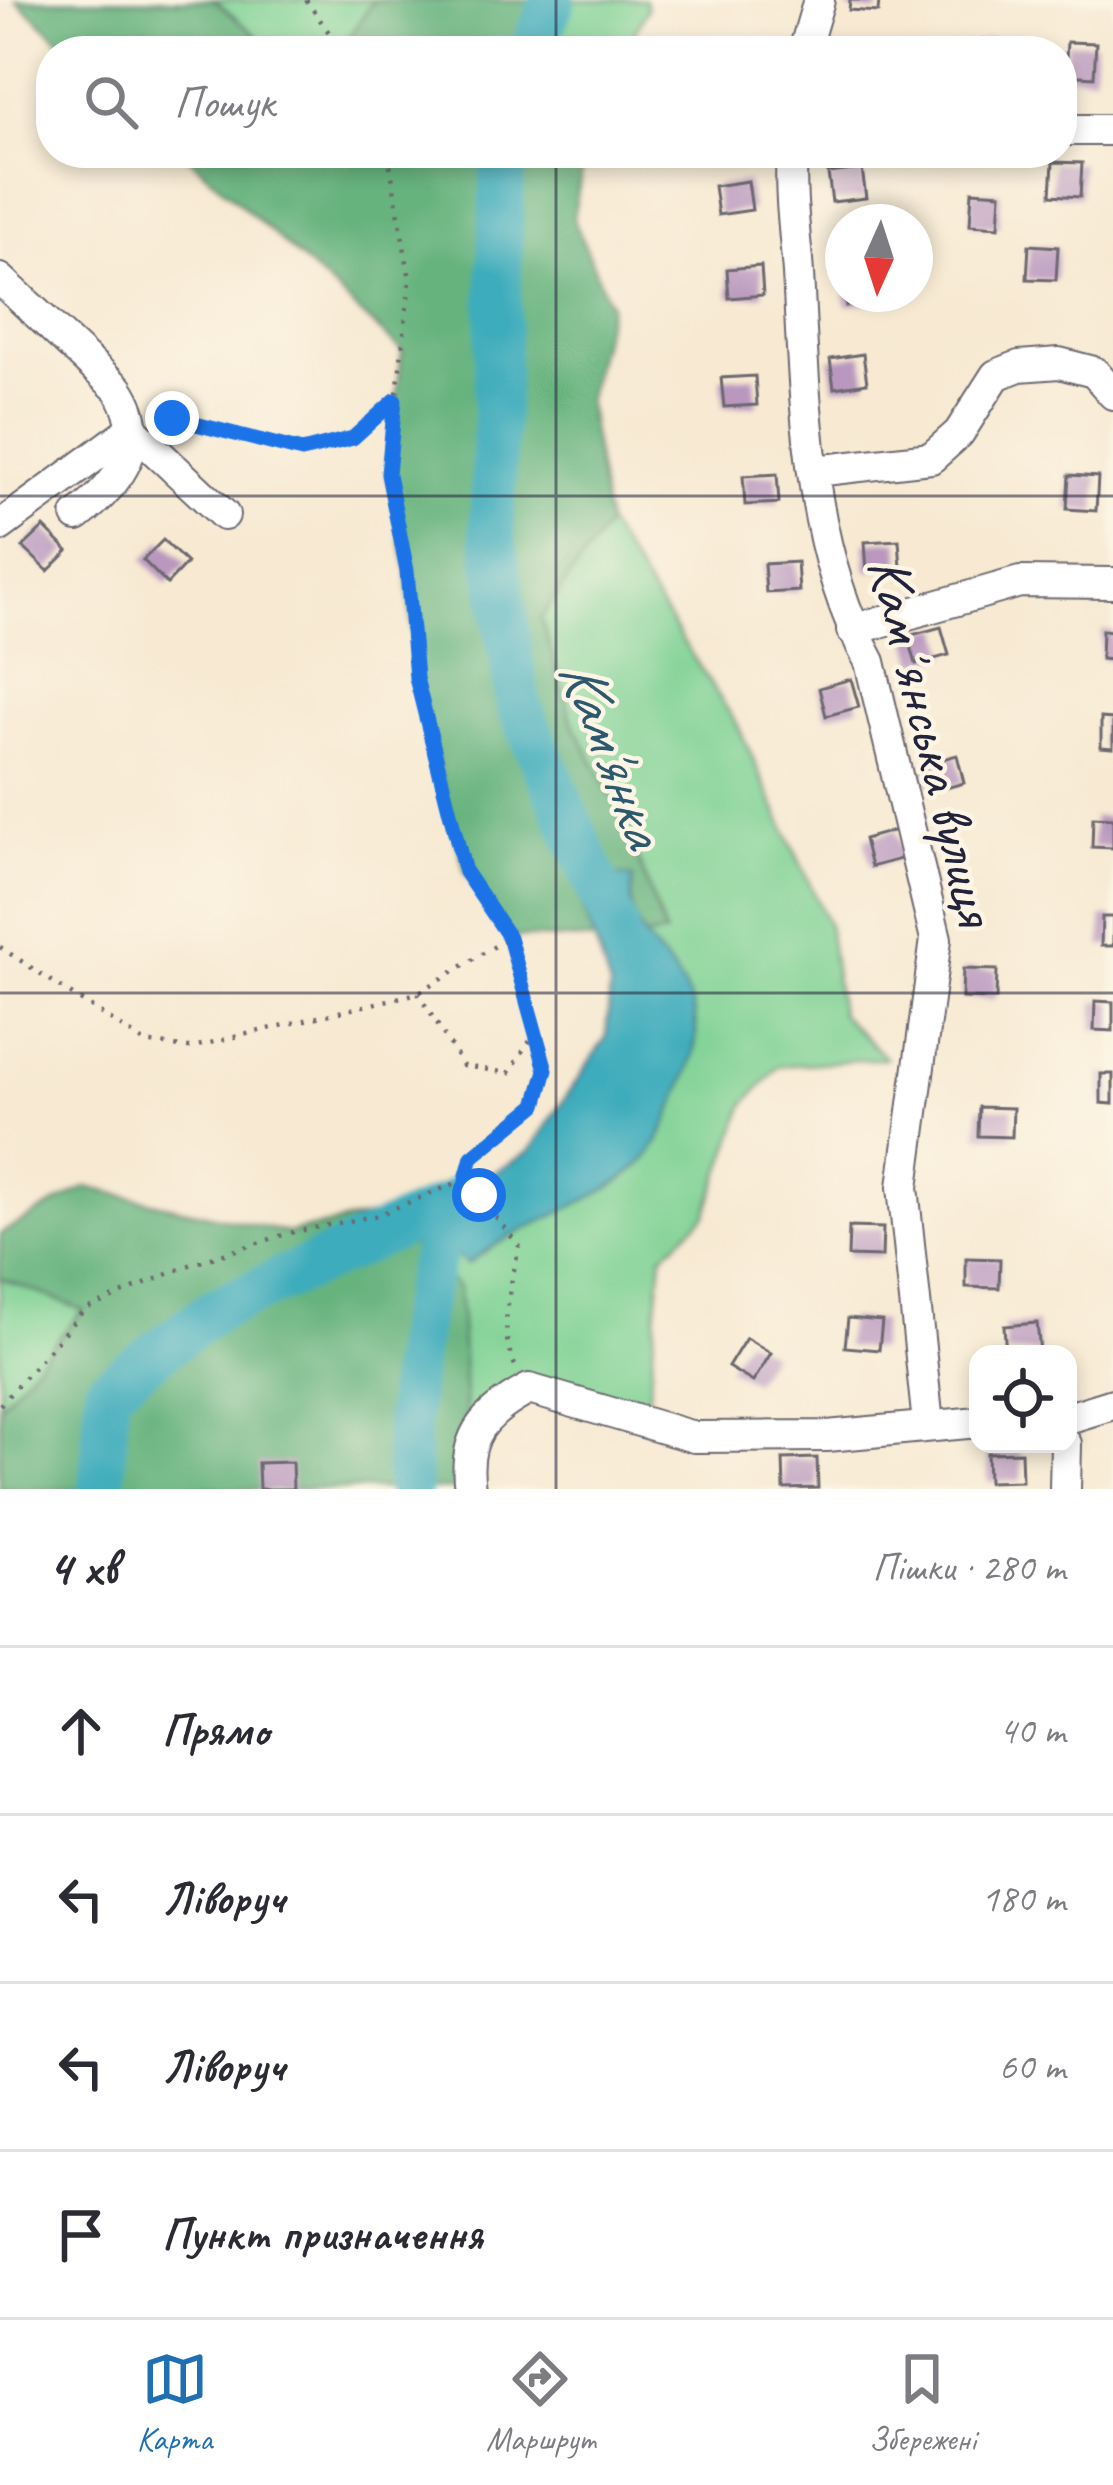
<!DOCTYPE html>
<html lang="uk">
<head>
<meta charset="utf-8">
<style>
  :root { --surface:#fff; --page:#f7f7f7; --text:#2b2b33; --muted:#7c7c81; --line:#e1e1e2; --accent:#1f6fb2 }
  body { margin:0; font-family:Caveat,sans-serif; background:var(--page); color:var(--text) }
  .controls { position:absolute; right:36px; bottom:36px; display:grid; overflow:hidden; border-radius:24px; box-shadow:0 6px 18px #0003 }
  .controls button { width:108px; height:108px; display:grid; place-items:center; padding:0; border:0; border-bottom:3px solid var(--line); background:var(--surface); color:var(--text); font:60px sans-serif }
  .compass { position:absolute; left:825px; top:204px; width:108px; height:108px; border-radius:50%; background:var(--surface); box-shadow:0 6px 18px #0003; rotate:183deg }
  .stop { position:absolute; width:36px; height:36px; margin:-27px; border:9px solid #1a73e8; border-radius:50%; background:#fff }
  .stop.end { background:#1a73e8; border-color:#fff; box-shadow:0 3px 12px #0008 }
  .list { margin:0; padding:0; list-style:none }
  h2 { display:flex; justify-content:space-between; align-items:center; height:156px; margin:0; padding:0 48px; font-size:51px }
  h2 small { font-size:39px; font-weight:400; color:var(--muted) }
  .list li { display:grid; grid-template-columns:78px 1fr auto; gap:36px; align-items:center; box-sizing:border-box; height:168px; padding:0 48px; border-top:3px solid var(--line) }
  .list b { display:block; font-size:45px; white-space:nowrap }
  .list em { font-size:39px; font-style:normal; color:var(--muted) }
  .icon { flex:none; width:66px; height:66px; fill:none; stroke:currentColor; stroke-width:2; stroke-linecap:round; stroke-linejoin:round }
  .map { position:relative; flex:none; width:1113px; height:1489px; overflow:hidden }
  .search { position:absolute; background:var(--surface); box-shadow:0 6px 18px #0003; left:36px; right:36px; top:36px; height:132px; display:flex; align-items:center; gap:30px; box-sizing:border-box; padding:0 42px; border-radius:48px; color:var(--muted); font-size:45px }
  .sheet { height:828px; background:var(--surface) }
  nav { display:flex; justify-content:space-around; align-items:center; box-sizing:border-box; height:168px; border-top:3px solid var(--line); background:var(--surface); font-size:33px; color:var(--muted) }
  nav a { display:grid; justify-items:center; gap:6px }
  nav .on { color:var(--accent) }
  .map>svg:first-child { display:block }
  .green { fill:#7ed194; stroke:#507a68; stroke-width:3 }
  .forest { fill:#66b37e; stroke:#446a5c; stroke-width:3 }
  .water { fill:#3eacbc; stroke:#30677c; stroke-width:3 }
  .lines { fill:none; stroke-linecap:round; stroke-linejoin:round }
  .river { stroke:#3eacbc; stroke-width:45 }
  .building { fill:#b997bf }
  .minor-casing { stroke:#6d6870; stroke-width:34 }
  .path { stroke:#6d6870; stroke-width:4.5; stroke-dasharray:3 9; stroke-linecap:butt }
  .minor { stroke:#fff; stroke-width:30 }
  .route { stroke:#1a73e8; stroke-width:15 }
  .grid { fill:none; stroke:#22223b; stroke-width:3; stroke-opacity:0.55 }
  .labels { text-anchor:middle; stroke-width:9; stroke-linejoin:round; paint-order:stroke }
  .street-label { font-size:60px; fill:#22223b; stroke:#fcf5e5 }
  .water-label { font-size:63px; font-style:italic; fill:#2d596f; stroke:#fcf5e5 }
</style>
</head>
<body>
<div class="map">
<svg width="1113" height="1489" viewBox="0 0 1113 1489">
  <rect width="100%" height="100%" fill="#fcf5e5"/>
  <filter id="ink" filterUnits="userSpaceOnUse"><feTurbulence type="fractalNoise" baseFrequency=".00833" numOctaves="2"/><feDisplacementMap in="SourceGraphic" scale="24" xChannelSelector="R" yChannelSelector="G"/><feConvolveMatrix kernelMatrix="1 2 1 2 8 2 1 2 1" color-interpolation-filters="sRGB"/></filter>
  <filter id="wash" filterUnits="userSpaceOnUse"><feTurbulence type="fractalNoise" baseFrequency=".004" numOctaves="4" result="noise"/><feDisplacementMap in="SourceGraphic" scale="48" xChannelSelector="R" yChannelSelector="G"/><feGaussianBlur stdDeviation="2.7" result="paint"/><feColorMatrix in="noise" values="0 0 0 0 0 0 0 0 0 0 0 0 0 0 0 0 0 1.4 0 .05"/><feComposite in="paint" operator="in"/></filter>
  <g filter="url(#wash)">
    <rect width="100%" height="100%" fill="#f7e9d2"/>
    <g class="green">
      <polygon points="214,0 374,0 339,51 274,51"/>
      <polygon points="553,0 645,0 647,9 625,51 569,51 550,8"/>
      <polygon points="607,525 738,726 828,924 840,1014 886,1058 779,1066 745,1104 706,1215 662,1256 646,1423 528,1389 466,1461 393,1229 479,1195 651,1093 621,941 665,933 623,818 572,721 540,618"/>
      <polygon points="0,1278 84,1310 0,1405"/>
    </g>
    <g class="forest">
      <polygon points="16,0 214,0 274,51 72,51"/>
      <polygon points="374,0 553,0 550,8 569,51 339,51"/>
      <polygon points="184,153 585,153 573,218 610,305 587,401 607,525 541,618 572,721 623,818 665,934 621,941 509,937 465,872 416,678 407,571 388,474 402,351"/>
      <polygon points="86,1187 288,1233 378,1215 459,1288 470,1489 0,1489 0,1405 83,1310 0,1278 0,1234"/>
    </g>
    <path class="water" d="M 602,872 L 633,878 C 622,941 667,947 689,998 C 702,1028 695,1058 682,1087 C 673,1109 664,1135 650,1154 C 618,1198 516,1223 468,1264 L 421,1231 L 406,1211 L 480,1181 L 529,1152 L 606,1037 L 610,987 L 575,883 Z"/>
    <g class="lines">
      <g class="river">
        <polyline points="532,51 553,0"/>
        <polyline points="503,153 492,528 518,703 616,928"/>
        <polyline points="102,1489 107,1389 215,1310 469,1195"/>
        <path d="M 409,1489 C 402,1401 417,1280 455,1201"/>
      </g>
    </g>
    <g id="blocks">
      <g class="building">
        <polygon points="850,0 879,0 878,12 849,10"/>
        <polygon points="982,39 1011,41 1011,51 982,51"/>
        <polygon points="1067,42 1096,43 1094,77 1065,75"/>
        <polygon points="1053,162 1082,163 1080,197 1051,195"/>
        <polygon points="862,169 866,198 832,202 828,173"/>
        <polygon points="748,181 752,210 718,215 714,186"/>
        <polygon points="972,191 1001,193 999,227 970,225"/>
        <polygon points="1029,245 1058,247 1056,280 1027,279"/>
        <polygon points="761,266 763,295 729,298 727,269"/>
        <polygon points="844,294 878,294 879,301 846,306"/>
        <polygon points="863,354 867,383 834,388 830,359"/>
        <polygon points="755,376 757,405 724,407 721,378"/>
        <polygon points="777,474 779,503 745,505 743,476"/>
        <polygon points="1069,475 1098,477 1096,511 1067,509"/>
        <polygon points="44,527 68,551 48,571 23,547"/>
        <polygon points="163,540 187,563 167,584 143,560"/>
        <polygon points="899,540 901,568 867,571 865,542"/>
        <polygon points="797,562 799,591 766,593 764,564"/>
        <polygon points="941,627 949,655 916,664 908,636"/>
        <polygon points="1102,630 1113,631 1113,660 1101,659"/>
        <polygon points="851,679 859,707 826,716 819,688"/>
        <polygon points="1101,718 1113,719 1113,748 1101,747"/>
        <polygon points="957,755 964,783 932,792 924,764"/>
        <polygon points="1093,817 1113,818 1113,848 1092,847"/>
        <polygon points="896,830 904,858 871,867 864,839"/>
        <polygon points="1102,917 1113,917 1113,946 1101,946"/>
        <polygon points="963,969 997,970 996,999 962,998"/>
        <polygon points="1095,1001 1113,1002 1113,1031 1094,1030"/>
        <polygon points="1101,1074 1113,1074 1113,1104 1101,1103"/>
        <polygon points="979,1107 1013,1108 1012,1137 978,1136"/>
        <polygon points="849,1227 883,1228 882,1257 848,1256"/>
        <polygon points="966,1258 1000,1259 999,1288 966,1287"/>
        <polygon points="848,1318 882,1321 879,1350 845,1347"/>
        <polygon points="1037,1323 1040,1352 1006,1354 1004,1326"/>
        <polygon points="746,1338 771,1353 753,1382 728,1367"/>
        <polygon points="1021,1452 1022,1481 988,1482 987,1453"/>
        <polygon points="817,1458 818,1488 784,1489 783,1459"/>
        <polygon points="292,1462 293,1489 259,1489 258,1463"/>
      </g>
    </g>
  </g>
  <g filter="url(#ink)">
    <use href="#blocks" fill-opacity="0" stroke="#6d6870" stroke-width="3"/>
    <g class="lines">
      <defs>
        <g id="minor">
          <polyline points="804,51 819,0"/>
          <polyline points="1062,130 1113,130"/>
          <path d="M 792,153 C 789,193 795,233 798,273 C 805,401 807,547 870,662 L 936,939 L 903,1187 L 928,1424"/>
          <path d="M 0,279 L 118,389 C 153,441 119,484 77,516"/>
          <polyline points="132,429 224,515"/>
          <polyline points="815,471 931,458 959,433 996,375 1019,366 1059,363 1094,372 1113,394"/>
          <polyline points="0,526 132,429"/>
          <polyline points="852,630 1020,582 1113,583"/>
          <polyline points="1068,1418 1113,1404"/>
          <path d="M 470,1489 C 462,1436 484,1413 529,1389 L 694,1437 L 827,1436 L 978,1422"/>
          <polyline points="1065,1489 1066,1444"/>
        </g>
      </defs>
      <use href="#minor" class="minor-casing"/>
      <g class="path">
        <polyline points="306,0 342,51"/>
        <polyline points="388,153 410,280 388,474 407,571 416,678 465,872 509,937 546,1070 536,1105 472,1157 466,1179"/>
        <polyline points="158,414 302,451 353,438 395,400"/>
        <polyline points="0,947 144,1042 189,1048 418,993 508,938"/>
        <polyline points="418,993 463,1066 509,1073 535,1033"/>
        <path d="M 466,1179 L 519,1246 C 512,1283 496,1332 516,1367"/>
        <polyline points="0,1405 84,1310 187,1266 289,1233 378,1215 466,1179"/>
      </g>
      <use href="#minor" class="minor"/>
    </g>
  </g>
  <g class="lines" filter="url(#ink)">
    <polyline class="route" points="172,418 302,451 353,438 395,400 388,474 407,571 416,678 465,872 509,937 546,1070 536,1105 472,1157 466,1179 479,1195"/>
  </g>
  <path class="grid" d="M 556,0 L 556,51M 556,153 L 556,1489M 0,496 L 1113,496M 0,993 L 1113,993"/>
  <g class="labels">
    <g class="street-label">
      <text transform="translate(934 740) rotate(76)" y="21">Камʼянська вулиця</text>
    </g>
    <g class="water-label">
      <text transform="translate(614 751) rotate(69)" y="22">Кам'янка</text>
    </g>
  </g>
</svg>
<div class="controls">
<button><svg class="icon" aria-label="locate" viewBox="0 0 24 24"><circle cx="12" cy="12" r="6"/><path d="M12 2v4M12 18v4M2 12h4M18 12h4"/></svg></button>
</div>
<svg class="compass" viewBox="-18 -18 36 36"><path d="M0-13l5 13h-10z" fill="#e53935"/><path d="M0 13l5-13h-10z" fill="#7c7c81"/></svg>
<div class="stop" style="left:479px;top:1195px"></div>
<div class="stop end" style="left:172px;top:418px"></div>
<div class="search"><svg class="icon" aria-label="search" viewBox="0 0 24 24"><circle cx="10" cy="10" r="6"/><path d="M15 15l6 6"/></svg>Пошук</div>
</div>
<section class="sheet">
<h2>4 хв<small>Пішки · 280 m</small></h2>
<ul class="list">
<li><svg class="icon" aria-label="ahead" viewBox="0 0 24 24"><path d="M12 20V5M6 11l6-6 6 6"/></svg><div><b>Прямо</b></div><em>40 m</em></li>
<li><svg class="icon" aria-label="left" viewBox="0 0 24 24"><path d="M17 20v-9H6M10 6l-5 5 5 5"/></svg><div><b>Ліворуч</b></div><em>180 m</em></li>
<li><svg class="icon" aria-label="left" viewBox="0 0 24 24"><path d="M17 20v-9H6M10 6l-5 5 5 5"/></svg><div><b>Ліворуч</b></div><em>60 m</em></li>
<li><svg class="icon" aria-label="arrive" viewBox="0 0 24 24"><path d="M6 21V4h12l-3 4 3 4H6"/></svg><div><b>Пункт призначення</b></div></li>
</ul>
</section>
<nav>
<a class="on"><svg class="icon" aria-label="map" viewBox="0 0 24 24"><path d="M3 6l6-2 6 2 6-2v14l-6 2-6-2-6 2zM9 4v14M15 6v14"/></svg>Карта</a>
<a><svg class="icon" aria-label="directions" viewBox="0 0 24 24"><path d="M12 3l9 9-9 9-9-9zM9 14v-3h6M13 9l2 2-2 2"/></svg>Маршрут</a>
<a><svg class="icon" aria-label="saved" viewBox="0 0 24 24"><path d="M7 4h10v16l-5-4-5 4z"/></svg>Збережені</a>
</nav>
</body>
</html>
